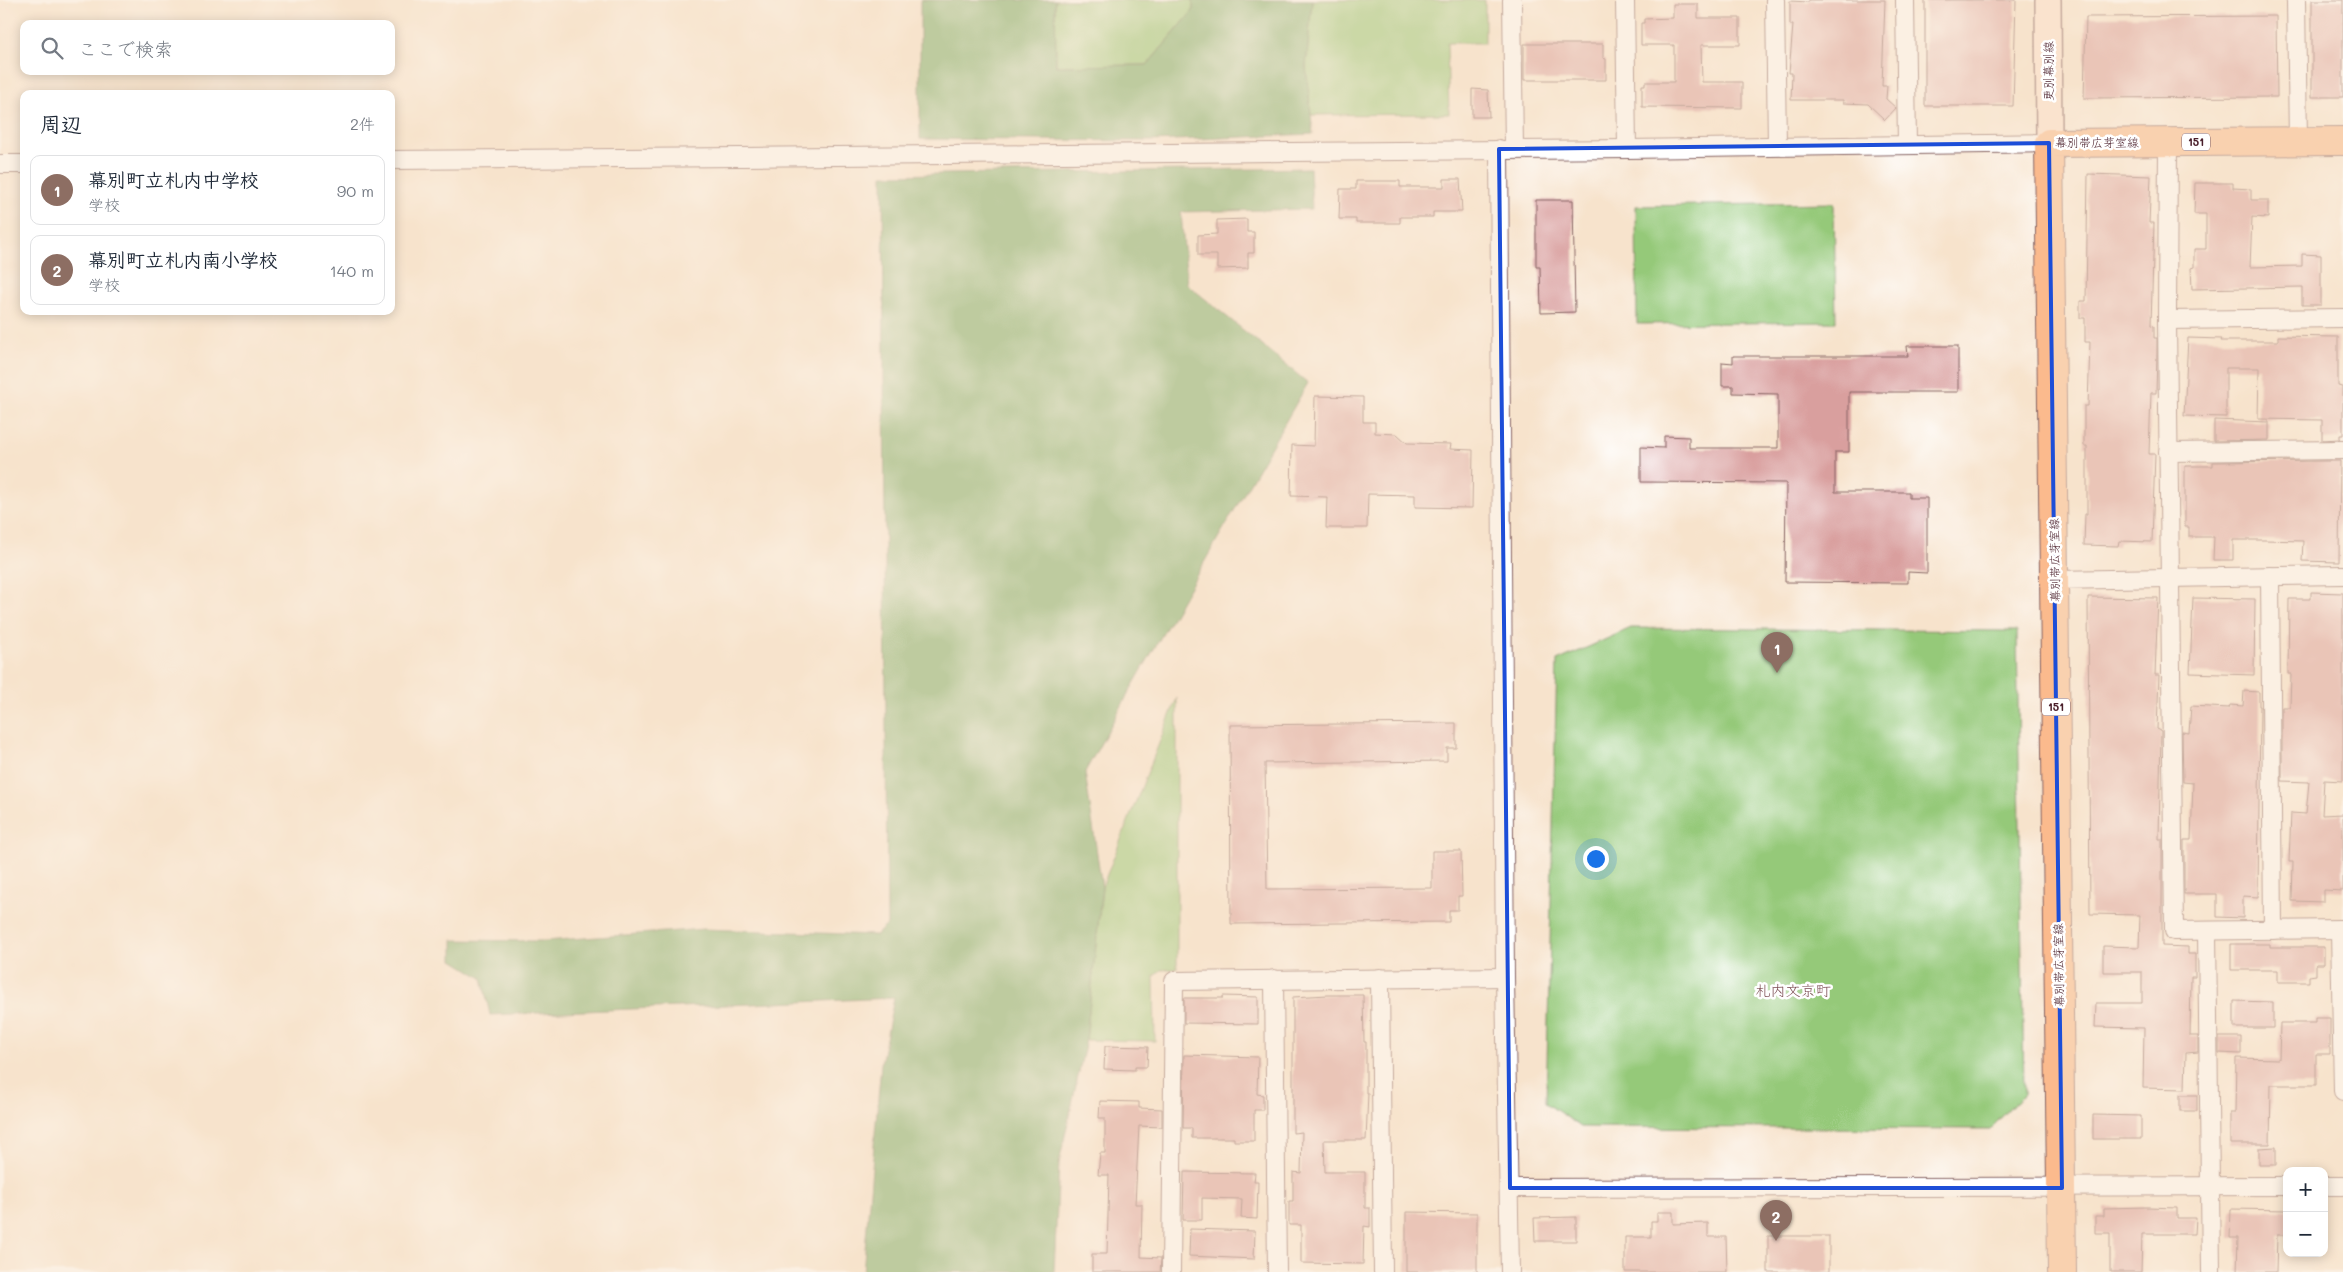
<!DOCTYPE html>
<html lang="ja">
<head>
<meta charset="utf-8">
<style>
  :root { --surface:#fff; --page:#f2f2f3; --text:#1f2937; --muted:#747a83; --line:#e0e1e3; --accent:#d1495b }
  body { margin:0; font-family:Mali,"Klee One",sans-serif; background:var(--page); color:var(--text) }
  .controls { position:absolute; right:15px; bottom:15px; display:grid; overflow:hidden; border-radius:10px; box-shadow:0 2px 12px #0003 }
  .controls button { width:45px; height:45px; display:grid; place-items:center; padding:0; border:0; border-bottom:1px solid var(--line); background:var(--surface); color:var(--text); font:25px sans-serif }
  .you { position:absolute; left:1595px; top:858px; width:18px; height:18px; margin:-12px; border:4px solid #fff; border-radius:50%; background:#1a73e8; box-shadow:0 0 0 8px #1a73e833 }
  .badge { display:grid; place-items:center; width:32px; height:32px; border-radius:50%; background:var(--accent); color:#fff; font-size:16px; font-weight:700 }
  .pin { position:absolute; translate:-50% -41px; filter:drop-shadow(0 1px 2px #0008) }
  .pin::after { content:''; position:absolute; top:26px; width:18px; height:15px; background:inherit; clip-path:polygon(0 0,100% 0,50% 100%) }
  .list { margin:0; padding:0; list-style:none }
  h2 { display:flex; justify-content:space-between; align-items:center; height:65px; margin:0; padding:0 20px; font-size:21px }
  h2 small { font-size:16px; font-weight:400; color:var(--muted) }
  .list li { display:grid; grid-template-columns:32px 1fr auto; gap:15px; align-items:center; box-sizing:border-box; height:70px; margin:0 10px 10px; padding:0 10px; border:1px solid var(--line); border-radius:10px }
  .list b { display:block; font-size:19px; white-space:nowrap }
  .list p { margin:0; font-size:16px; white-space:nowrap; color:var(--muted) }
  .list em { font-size:16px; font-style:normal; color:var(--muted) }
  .icon { flex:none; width:28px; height:28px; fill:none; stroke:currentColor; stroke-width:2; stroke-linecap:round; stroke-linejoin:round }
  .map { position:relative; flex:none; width:2343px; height:1272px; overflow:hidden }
  .search { position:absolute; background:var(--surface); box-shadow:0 2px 12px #0003; left:20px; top:20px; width:375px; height:55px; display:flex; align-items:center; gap:12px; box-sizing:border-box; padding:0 18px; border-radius:10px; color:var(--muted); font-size:19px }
  .panel { position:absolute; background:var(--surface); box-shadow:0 2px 12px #0003; left:20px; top:90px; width:375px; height:225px; border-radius:10px }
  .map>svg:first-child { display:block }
  .green { fill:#95c979; stroke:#707452 }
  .forest { fill:#78ad69; stroke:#61664a }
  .building { fill:#d99f9e }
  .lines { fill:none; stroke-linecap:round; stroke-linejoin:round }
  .minor-casing { stroke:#876463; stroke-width:20 }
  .secondary-casing { stroke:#876463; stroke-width:28 }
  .primary-casing { stroke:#876463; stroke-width:30 }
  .minor { stroke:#fff; stroke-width:18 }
  .secondary { stroke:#fde3d1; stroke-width:25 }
  .primary { stroke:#fbba8d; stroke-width:28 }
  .marked { fill:none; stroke:#1d4ed8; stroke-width:4; stroke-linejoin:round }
  .labels { text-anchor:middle; stroke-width:5; stroke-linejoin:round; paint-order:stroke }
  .shield { fill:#fff; stroke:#80626b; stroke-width:1 }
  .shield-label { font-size:11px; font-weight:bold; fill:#4a1f2b }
  .street-label { font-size:12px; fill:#4a1f2b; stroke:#fff }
  .quarter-label { font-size:15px; fill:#7c4c53; stroke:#fff }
</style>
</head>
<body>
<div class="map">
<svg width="2343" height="1272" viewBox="0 0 2343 1272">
  <rect width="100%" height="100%" fill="#fff"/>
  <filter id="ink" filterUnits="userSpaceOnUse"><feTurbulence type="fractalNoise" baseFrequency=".02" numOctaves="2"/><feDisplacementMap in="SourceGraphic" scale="10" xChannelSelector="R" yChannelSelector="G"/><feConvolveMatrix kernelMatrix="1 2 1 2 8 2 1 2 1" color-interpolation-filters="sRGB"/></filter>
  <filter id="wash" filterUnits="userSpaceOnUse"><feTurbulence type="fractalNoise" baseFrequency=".0096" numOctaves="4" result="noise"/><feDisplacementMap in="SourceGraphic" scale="20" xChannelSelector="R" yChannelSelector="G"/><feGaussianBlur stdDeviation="1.12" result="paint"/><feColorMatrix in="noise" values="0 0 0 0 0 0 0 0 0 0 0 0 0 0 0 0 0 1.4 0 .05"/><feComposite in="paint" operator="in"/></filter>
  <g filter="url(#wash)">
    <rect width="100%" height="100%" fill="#f7e3cc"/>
    <g class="green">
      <polygon points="1055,0 1193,0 1193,11 1147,65 1056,66"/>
      <polygon points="1312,0 1485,0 1485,43 1447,43 1449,114 1311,115 1306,67"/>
      <polygon points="1834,203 1836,322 1637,324 1636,206"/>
      <polygon points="1631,628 2017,631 2024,1094 1990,1129 1581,1127 1546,1103 1557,661"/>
      <polygon points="1177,698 1177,969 1161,970 1154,976 1155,1041 1086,1040 1102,887"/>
    </g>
    <g class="forest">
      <polygon points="920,0 1055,0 1056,66 1147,65 1193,11 1193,0 1312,0 1306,67 1313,134 1152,141 920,139"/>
      <polygon points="1310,168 1312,209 1181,212 1187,284 1308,383 1136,680 1085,772 1102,887 1086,1040 1059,1163 1054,1272 863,1272 881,1064 894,998 490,1015 482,978 453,960 453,940 544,941 704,929 876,935 887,925 883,175"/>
    </g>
    <g id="blocks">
      <g class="building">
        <polygon points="1809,0 1885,0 1882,86 1887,86 1886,99 1896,108 1885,120 1868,104 1843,103 1843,100 1791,100 1792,73 1789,73 1793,25 1790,25 1790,1 1809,2"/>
        <polygon points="1925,0 2016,0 2013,106 1925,106"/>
        <rect x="2312" y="0" width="31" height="97"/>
        <polygon points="1673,4 1698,4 1698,18 1740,18 1740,45 1701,45 1702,82 1742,82 1742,108 1642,107 1642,85 1645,85 1645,82 1674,82 1674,45 1641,45 1641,23 1644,23 1644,19 1673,18"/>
        <polygon points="2276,16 2277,97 2084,98 2086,17"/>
        <polygon points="1524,44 1603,44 1603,58 1606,59 1606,80 1524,80"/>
        <polygon points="1472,89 1488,90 1489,117 1472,117"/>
        <polygon points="2088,174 2151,176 2149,223 2154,223 2151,325 2154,326 2154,338 2157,338 2157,353 2156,393 2151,393 2149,454 2155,454 2152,542 2119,541 2118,546 2084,545 2085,514 2087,514 2087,446 2084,446 2084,406 2088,406 2090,342 2085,342 2085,318 2080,318 2080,301 2086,301"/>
        <polygon points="1444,179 1460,179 1462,212 1433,212 1433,217 1400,217 1400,223 1356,223 1356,219 1339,219 1340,189 1356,189 1356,181 1400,181 1400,187 1444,187"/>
        <polygon points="2195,183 2233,183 2233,188 2251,189 2251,200 2268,200 2268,218 2252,217 2250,267 2302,266 2302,254 2321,255 2321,305 2302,305 2302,287 2192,289 2191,268 2194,267 2194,249 2206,249 2206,214 2194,214"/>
        <polygon points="1536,200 1573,200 1575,312 1541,313 1540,267 1536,267"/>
        <polygon points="1247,219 1247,232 1254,232 1254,253 1248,253 1248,268 1217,269 1217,255 1198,255 1198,235 1217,234 1217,220"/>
        <polygon points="2278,336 2338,337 2338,386 2343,387 2343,435 2340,435 2340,439 2322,440 2322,420 2258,419 2259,368 2226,368 2226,417 2184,416 2188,338 2222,339 2221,341 2278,341"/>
        <polygon points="1907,346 1958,346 1958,392 1849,392 1849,452 1835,452 1835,492 1909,492 1909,498 1927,498 1927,573 1908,572 1908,583 1785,582 1786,483 1641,482 1641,447 1664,448 1664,436 1689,437 1689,448 1778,448 1778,394 1733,393 1733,386 1722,386 1722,362 1733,363 1733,356 1908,356"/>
        <polygon points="1315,396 1363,397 1363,422 1375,422 1375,433 1397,434 1407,443 1451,444 1450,449 1473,450 1472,508 1415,507 1415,495 1368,494 1367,528 1326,528 1327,497 1291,496 1292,445 1314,446"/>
        <polygon points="2214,420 2269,422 2269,440 2214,441"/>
        <polygon points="2321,461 2340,461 2339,562 2302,561 2303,541 2264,540 2233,540 2233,560 2213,560 2214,537 2189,537 2189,527 2185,527 2185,466 2213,466 2213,462"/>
        <polygon points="2311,592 2343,593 2343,781 2324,780 2322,815 2343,814 2343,891 2324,890 2324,902 2292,901 2293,862 2289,862 2291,813 2306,814 2309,782 2282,781 2282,707 2290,707 2291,674 2288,674 2289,599 2311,599"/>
        <polygon points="2088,597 2158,598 2155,675 2159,675 2157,729 2161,731 2159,839 2162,839 2162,946 2188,947 2188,954 2195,954 2195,977 2191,977 2190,1036 2198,1036 2198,1052 2186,1053 2185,1089 2143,1088 2144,1028 2095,1027 2096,1003 2142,1003 2142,972 2103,972 2103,946 2139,947 2140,915 2090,914"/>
        <polygon points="2193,598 2255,599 2254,675 2190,673"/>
        <polygon points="2244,691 2259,692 2259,706 2260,706 2258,897 2243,896 2243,918 2217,917 2217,894 2184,894 2184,840 2191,840 2193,783 2183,782 2182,732 2189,733 2191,706 2229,708 2230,705 2243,706"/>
        <polygon points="1456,723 1456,748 1447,748 1447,761 1265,763 1267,889 1432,888 1432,851 1461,851 1462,896 1458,896 1458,910 1449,910 1449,922 1231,924 1230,725"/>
        <polygon points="2231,944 2270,944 2270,947 2324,947 2324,964 2316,964 2316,975 2309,976 2309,982 2278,982 2278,970 2231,970"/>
        <polygon points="1328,995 1363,995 1364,1042 1366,1042 1366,1093 1368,1093 1366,1140 1324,1140 1325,1172 1365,1172 1365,1208 1370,1208 1370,1227 1364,1226 1363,1264 1301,1263 1301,1225 1289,1225 1289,1201 1293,1201 1293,1172 1301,1173 1302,1132 1293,1133 1293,997"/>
        <polygon points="1223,996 1258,997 1258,1024 1184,1023 1184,998 1223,998"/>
        <polygon points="2234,1001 2273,1002 2273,1028 2234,1028"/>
        <polygon points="2315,1018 2330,1018 2330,1054 2316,1054 2316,1085 2271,1085 2270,1144 2230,1144 2230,1113 2235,1113 2236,1058 2279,1059 2280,1023 2315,1023"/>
        <polygon points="2219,1037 2241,1037 2241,1054 2219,1053"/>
        <polygon points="1105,1046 1148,1047 1147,1067 1135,1067 1135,1070 1104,1069"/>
        <polygon points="1184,1055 1258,1057 1257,1094 1263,1095 1263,1110 1254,1110 1254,1141 1234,1141 1234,1138 1192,1138 1192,1128 1183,1128"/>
        <rect x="2180" y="1095" width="17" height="16"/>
        <polygon points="1100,1101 1139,1102 1139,1108 1162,1109 1162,1127 1139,1126 1135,1204 1142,1204 1141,1257 1161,1258 1160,1272 1092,1272 1092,1254 1107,1254 1109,1175 1098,1175 1100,1153 1105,1153 1105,1118 1099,1118"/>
        <polygon points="2093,1115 2141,1116 2141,1139 2093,1139"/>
        <polygon points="2276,1147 2276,1165 2259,1165 2259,1148"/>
        <polygon points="1184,1172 1255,1173 1254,1182 1258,1182 1257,1219 1241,1218 1242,1199 1202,1198 1202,1220 1183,1220"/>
        <polygon points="2147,1207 2177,1208 2177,1218 2196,1218 2195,1234 2142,1234 2141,1272 2110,1272 2110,1233 2095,1233 2095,1216 2104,1216 2104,1208"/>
        <polygon points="2231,1209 2287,1210 2287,1235 2277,1235 2276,1272 2237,1272 2238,1238 2230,1238"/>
        <polygon points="1406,1212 1477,1213 1477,1272 1406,1272"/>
        <polygon points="1657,1212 1673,1212 1673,1224 1708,1223 1708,1237 1726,1237 1727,1272 1625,1272 1625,1237 1651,1237 1651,1221 1657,1221"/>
        <polygon points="1576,1217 1576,1241 1535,1241 1534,1218"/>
        <polygon points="1190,1229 1255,1231 1254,1259 1189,1256"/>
        <rect x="1768" y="1236" width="61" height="36"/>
      </g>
    </g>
  </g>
  <g filter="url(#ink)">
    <use href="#blocks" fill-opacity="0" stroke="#876463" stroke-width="1"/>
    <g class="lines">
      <defs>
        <g id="minor">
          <polyline points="1512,0 1514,149"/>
          <polyline points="1625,0 1627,149"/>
          <polyline points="1775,0 1777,146"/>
          <polyline points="1905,0 1907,145"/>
          <polyline points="2296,0 2298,141"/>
          <polyline points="2168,143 2167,320 2174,931 2343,929"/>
          <polyline points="1499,149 1505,977 1510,1272"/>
          <polyline points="391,160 1627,149 2049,143"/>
          <polyline points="0,164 24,164"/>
          <polyline points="2167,320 2343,318"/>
          <polyline points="2168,452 2343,450"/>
          <polyline points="2270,576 2273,930"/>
          <polyline points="2055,580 2343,575"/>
          <polyline points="2340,929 2343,1091"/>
          <polyline points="2207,931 2211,1272"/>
          <polyline points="1380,978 1383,1272"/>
          <polyline points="1274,979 1277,1272"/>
          <polyline points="2324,1186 2343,1186"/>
          <polyline points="1510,1188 2287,1186"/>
          <polyline points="1171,1272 1174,981 1505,977"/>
        </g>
        <polyline id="secondary" points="2048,0 2049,143"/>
        <polyline id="primary" points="2062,1272 2049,143 2343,141"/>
      </defs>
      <use href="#minor" class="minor-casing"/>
      <use href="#secondary" class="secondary-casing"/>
      <use href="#primary" class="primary-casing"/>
      <use href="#minor" class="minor"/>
      <use href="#secondary" class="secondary"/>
      <use href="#primary" class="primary"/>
    </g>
  </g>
  <path d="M0 0H2343V1272H0ZM 2049,143 L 2062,1188 L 1510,1188 L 1499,149 Z" fill="#f7e3cc" fill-opacity=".55" fill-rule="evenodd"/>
  <path class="marked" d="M 2049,143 L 2062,1188 L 1510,1188 L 1499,149 Z"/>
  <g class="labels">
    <g class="shield">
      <rect x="2182" y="133.5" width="28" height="17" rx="4"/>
      <rect x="2042" y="698.5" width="28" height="17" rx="4"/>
    </g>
    <g class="shield-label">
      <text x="2196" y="146">151</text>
      <text x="2056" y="711">151</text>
    </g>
    <g class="street-label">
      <text transform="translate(2049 71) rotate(-90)" y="4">更別幕別線</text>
      <text x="2097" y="147">幕別帯広芽室線</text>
      <text transform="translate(2055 560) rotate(-91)" y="4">幕別帯広芽室線</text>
      <text transform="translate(2059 965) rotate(-91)" y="4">幕別帯広芽室線</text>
    </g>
    <g class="quarter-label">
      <text x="1793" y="996">札内文京町</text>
    </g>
  </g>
</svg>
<div class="controls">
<button>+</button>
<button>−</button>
</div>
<div class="you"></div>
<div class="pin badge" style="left:1777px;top:673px;background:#8d6e63">1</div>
<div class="pin badge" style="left:1776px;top:1241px;background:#8d6e63">2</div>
<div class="search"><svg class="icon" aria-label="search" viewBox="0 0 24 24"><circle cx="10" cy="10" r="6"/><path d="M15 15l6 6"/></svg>ここで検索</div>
<section class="panel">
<h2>周辺<small>2件</small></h2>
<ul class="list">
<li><span class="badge" style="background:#8d6e63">1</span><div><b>幕別町立札内中学校</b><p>学校</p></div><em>90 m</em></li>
<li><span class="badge" style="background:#8d6e63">2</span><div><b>幕別町立札内南小学校</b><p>学校</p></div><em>140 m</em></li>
</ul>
</section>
</div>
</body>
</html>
